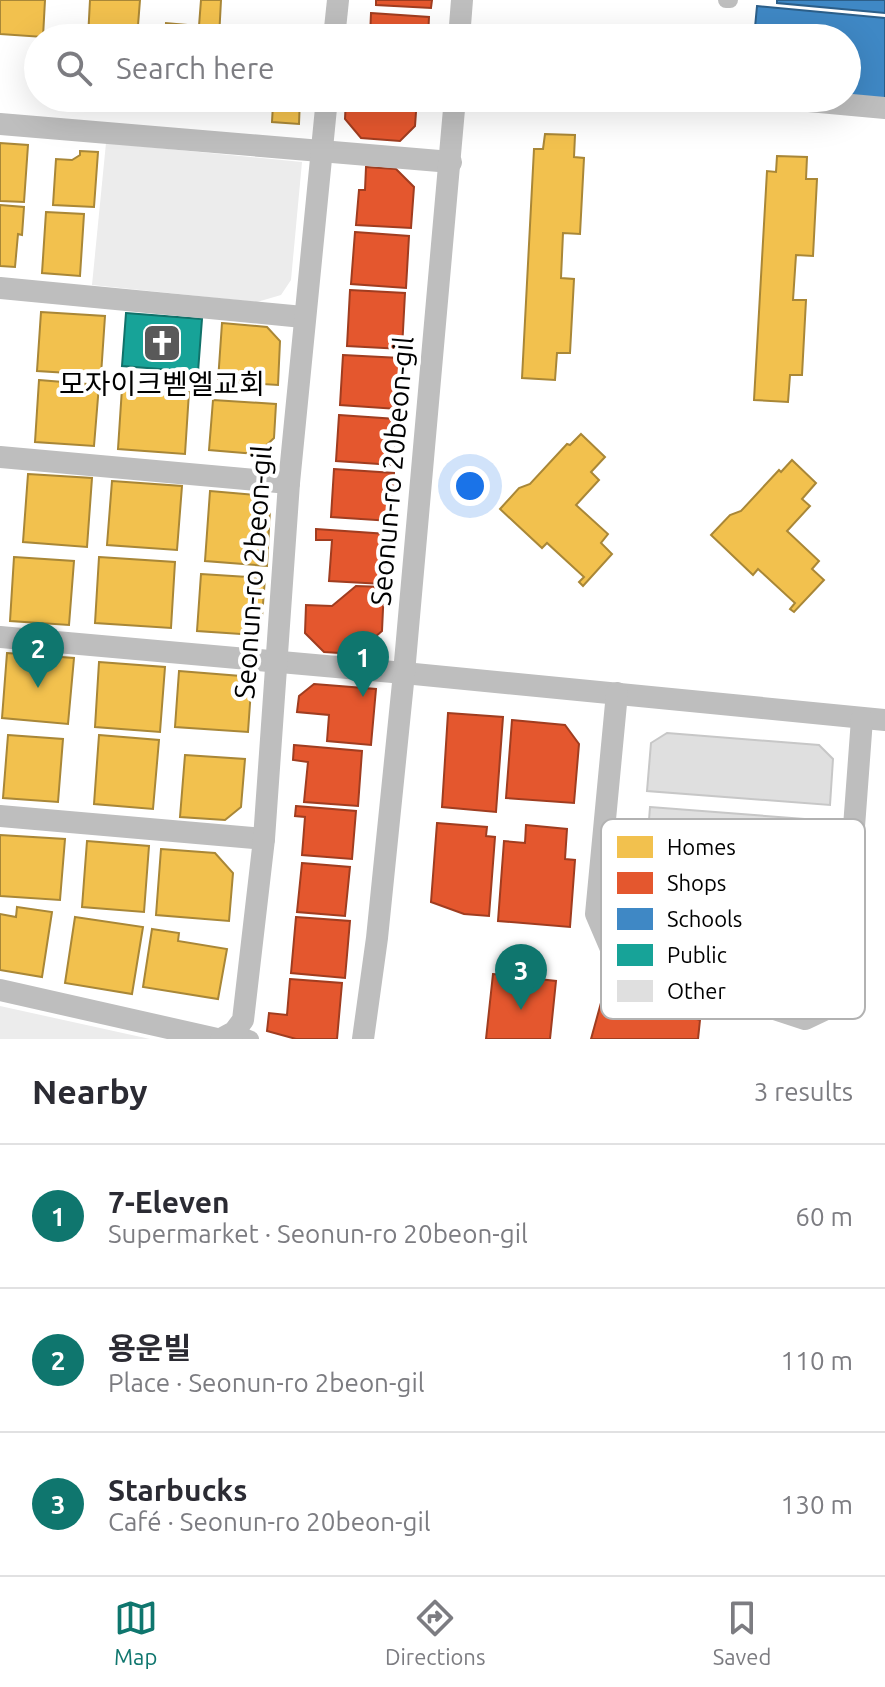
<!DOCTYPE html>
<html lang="en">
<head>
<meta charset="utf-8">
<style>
  :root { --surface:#fff; --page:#f7f7f7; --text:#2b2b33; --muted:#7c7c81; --line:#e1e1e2; --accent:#0f766e }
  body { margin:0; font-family:Ubuntu,"Noto Sans KR",sans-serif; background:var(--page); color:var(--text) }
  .you { position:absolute; left:470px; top:486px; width:28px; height:28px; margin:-20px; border:6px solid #fff; border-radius:50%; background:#1a73e8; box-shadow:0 0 0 12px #1a73e833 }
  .badge { display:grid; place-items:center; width:52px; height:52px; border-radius:50%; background:var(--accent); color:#fff; font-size:26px; font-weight:700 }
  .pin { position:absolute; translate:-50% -66px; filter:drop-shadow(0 2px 4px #0008) }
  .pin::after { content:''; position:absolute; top:42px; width:28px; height:24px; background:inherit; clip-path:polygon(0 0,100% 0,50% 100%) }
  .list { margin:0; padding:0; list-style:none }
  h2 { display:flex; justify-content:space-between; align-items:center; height:104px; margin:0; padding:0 32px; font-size:34px }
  h2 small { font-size:26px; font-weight:400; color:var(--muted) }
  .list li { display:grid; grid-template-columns:52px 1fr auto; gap:24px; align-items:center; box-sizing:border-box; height:144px; padding:0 32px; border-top:2px solid var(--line) }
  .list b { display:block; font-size:30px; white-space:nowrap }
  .list p { margin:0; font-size:26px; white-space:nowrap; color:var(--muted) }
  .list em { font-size:26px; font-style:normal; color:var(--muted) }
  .icon { flex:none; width:44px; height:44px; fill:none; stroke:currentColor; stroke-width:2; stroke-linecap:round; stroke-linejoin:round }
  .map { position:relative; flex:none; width:885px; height:1039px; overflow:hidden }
  .search { position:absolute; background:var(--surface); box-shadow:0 8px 32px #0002; left:24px; right:24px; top:24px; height:88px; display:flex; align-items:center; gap:20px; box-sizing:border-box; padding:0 28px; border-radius:44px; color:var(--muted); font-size:30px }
  .sheet { height:536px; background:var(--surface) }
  nav { display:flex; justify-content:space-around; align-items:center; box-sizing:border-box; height:112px; border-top:2px solid var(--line); background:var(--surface); font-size:22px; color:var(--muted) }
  nav a { display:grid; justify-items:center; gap:4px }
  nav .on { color:var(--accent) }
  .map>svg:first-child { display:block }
  .green { fill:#ececec }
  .homes { fill:#f2c14e; stroke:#a98737; stroke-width:2 }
  .shops { fill:#e4572e; stroke:#a03d20; stroke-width:2 }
  .schools { fill:#3f88c5; stroke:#2c5f8a; stroke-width:2 }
  .public { fill:#17a398; stroke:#10726a; stroke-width:2 }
  .building { fill:#dfdfdf; stroke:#c7c7c7; stroke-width:2 }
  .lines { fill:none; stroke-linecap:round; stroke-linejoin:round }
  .pedestrian { stroke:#bebebe; stroke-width:16 }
  .minor { stroke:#bebebe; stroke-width:22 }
  .labels { text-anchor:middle; stroke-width:8; stroke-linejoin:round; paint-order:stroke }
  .poi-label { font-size:28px; fill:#000; stroke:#fff }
  .street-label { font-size:28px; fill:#000; stroke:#fff }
  .key { fill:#fff; stroke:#b2b2b2; stroke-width:2 }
  .key-label { font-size:22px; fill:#000 }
</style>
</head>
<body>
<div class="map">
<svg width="885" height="1039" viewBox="0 0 885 1039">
  <rect width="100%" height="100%" fill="#fff"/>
  <g class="green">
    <polygon points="106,143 302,162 291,280 281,295 257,302 92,285"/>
    <polygon points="0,1006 150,1039 0,1039"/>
  </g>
  <g class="homes">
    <polygon points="0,0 45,0 43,37 0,34"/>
    <polygon points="90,0 140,0 137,38 88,38"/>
    <polygon points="201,0 221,0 219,38 165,38 166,23 199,26"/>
    <polygon points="78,98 121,98 120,107 110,106 110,111 93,110 93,105 78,104"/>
    <polygon points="241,98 300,98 299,124 272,122 273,104 241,102"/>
    <polygon points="545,134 575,135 574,157 584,158 580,234 563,233 561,278 574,279 570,353 557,353 555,380 522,378 534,149 543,149"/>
    <polygon points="0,143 28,145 24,202 0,201"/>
    <polygon points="80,151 98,152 94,207 53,205 56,159 72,160 80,155"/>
    <polygon points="777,156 807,157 806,179 817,179 813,256 796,255 793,300 806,300 802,375 790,375 788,402 754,400 767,171 776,172"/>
    <polygon points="0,205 24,207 22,235 18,234 15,267 0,266"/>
    <polygon points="46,212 84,214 80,276 42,273"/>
    <polygon points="41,312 105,316 101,375 37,371"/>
    <polygon points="222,323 267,327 280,341 278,385 218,381"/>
    <polygon points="39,380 99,385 94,446 35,442"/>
    <polygon points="122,388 189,392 185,454 118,449"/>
    <polygon points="213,400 276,404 274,438 257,454 209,450"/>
    <polygon points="581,434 605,457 591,472 599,480 576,505 608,534 601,543 612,554 583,586 579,582 584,577 547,543 542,548 500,509 519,488 530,484 567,444 570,445"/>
    <polygon points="792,460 816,483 802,499 810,506 787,531 819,561 812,569 824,580 794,612 790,609 795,603 758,569 753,575 711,535 730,515 741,511 779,470 781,472"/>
    <polygon points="28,474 92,478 87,547 23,542"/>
    <polygon points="112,481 182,486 177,550 107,545"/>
    <polygon points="210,491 257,495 270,509 267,566 205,561"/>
    <polygon points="14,557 74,561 69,625 10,621"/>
    <polygon points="99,557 175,562 171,628 95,623"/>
    <polygon points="201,574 265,578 262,617 241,634 197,631"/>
    <polygon points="7,653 74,658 68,724 2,718"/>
    <polygon points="99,662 165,667 160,732 95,727"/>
    <polygon points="179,671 241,676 251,689 248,732 175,727"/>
    <polygon points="8,735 63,739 58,802 3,798"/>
    <polygon points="99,735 159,740 153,809 94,804"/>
    <polygon points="185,755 245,759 241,807 225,820 180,817"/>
    <polygon points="0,835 65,839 60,900 0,896"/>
    <polygon points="87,841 149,846 144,912 82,907"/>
    <polygon points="161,849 215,853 233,873 229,921 156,915"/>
    <polygon points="17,907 52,912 42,977 0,970 0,914 16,917"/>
    <polygon points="75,917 143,927 132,994 65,983"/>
    <polygon points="152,929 179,933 178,941 227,949 218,999 143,987"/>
  </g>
  <g class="shops">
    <polygon points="376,0 432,0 431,8 376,5"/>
    <polygon points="371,13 429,17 428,38 370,38"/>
    <polygon points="346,98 417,98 415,126 400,141 361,138 345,119"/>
    <polygon points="366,167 396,169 414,187 411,228 356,225 359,190 365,190"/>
    <polygon points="355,232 409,236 406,288 351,284"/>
    <polygon points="350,290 405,293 402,349 347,346"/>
    <polygon points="343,355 400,358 397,409 340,405"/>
    <polygon points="339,415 396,419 393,465 336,461"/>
    <polygon points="334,469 394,473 391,521 331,517"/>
    <polygon points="316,529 387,534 383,584 329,581 332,540 316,540"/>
    <polygon points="356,586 384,587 382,631 355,654 324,652 305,633 306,605 332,606"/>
    <polygon points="314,684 376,689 371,745 327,741 329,715 297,712 299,696"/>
    <polygon points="448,713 503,717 496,812 442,807"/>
    <polygon points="512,720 565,725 579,744 574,803 506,798"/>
    <polygon points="294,745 362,751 358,806 304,802 308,762 293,760"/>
    <polygon points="296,806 356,811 352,859 302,855 305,817 295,816"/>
    <polygon points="437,823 487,827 486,836 495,837 489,916 464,914 431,902"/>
    <polygon points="526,825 567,829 565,859 575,860 570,927 498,921 504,841 525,843"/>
    <polygon points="302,863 350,867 345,916 297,912"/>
    <polygon points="296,917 350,921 345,978 291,973"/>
    <polygon points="493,974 556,981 550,1039 486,1039"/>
    <polygon points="290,979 342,983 337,1039 296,1039 267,1031 269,1013 287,1015"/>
    <polygon points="604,992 700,1020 698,1039 591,1039"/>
  </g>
  <g class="schools">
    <polygon points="777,0 885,0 885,13 777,3"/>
    <polygon points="757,6 885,18 885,108 847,98 847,38 754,38"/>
  </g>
  <polygon class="public" points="126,313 202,319 198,372 122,366"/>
  <g class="building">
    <polygon points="667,733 819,745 833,759 830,805 647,791 651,743"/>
    <polygon points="650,807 830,821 819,957 802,968 648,927 638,908 639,884 644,884"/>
  </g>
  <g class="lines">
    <g class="pedestrian">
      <polyline points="726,0 730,0"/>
      <polyline points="234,1032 251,1039"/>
    </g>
    <g class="minor">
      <polyline points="334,38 338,0"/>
      <polyline points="459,38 462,0"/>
      <polyline points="776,98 885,108"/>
      <polyline points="0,124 451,162"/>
      <polyline points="0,288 303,317"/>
      <polyline points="0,457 289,483"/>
      <polyline points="0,637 404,673 885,720"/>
      <polyline points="617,693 596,914 614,956 805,1019 841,1002 862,719"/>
      <polyline points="0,816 264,839"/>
      <polyline points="0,990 217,1039"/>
      <polyline points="221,1039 234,1032 243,1020 264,839 289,483 327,98"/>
      <polyline points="363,1039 377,938 404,673 455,98"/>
    </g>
  </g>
  <defs>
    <symbol id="church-square" viewBox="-11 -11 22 22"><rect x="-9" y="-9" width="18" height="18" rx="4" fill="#595959" stroke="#fff"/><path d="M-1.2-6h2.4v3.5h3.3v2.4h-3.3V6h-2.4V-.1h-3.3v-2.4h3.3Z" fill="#fff"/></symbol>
  </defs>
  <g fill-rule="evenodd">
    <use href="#church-square" x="140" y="321" width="44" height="44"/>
  </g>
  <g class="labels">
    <g class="poi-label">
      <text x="162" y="394">모자이크벧엘교회</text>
    </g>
    <g class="street-label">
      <text transform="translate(392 471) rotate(-85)" y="10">Seonun-ro 20beon-gil</text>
      <text transform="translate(253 572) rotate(-86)" y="10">Seonun-ro 2beon-gil</text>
    </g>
  </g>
  <rect x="601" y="819" width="264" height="200" rx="12" class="key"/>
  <rect x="617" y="836" width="36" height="22" fill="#f2c14e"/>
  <rect x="617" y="872" width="36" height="22" fill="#e4572e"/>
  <rect x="617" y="908" width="36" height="22" fill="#3f88c5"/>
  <rect x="617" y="944" width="36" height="22" fill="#17a398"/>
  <rect x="617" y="980" width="36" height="22" fill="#dfdfdf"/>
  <g class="key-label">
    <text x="667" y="855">Homes</text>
    <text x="667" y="891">Shops</text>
    <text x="667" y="927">Schools</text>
    <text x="667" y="963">Public</text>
    <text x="667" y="999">Other</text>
  </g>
</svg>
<div class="you"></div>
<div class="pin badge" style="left:363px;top:697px">1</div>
<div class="pin badge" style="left:38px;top:688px">2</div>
<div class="pin badge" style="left:521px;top:1010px">3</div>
<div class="search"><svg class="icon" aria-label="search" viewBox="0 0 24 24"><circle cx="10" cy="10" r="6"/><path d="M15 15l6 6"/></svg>Search here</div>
</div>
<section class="sheet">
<h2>Nearby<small>3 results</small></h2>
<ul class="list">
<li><span class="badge">1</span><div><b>7-Eleven</b><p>Supermarket · Seonun-ro 20beon-gil</p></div><em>60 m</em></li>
<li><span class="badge">2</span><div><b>용운빌</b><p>Place · Seonun-ro 2beon-gil</p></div><em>110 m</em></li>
<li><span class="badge">3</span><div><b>Starbucks</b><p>Café · Seonun-ro 20beon-gil</p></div><em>130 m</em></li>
</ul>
</section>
<nav>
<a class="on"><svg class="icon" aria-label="map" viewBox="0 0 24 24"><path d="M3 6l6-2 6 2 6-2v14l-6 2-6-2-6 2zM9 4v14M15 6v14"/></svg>Map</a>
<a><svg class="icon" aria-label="directions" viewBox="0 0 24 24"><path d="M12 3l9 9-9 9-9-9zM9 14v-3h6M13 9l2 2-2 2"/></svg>Directions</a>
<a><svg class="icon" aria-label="saved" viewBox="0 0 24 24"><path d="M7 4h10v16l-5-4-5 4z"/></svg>Saved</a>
</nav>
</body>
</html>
